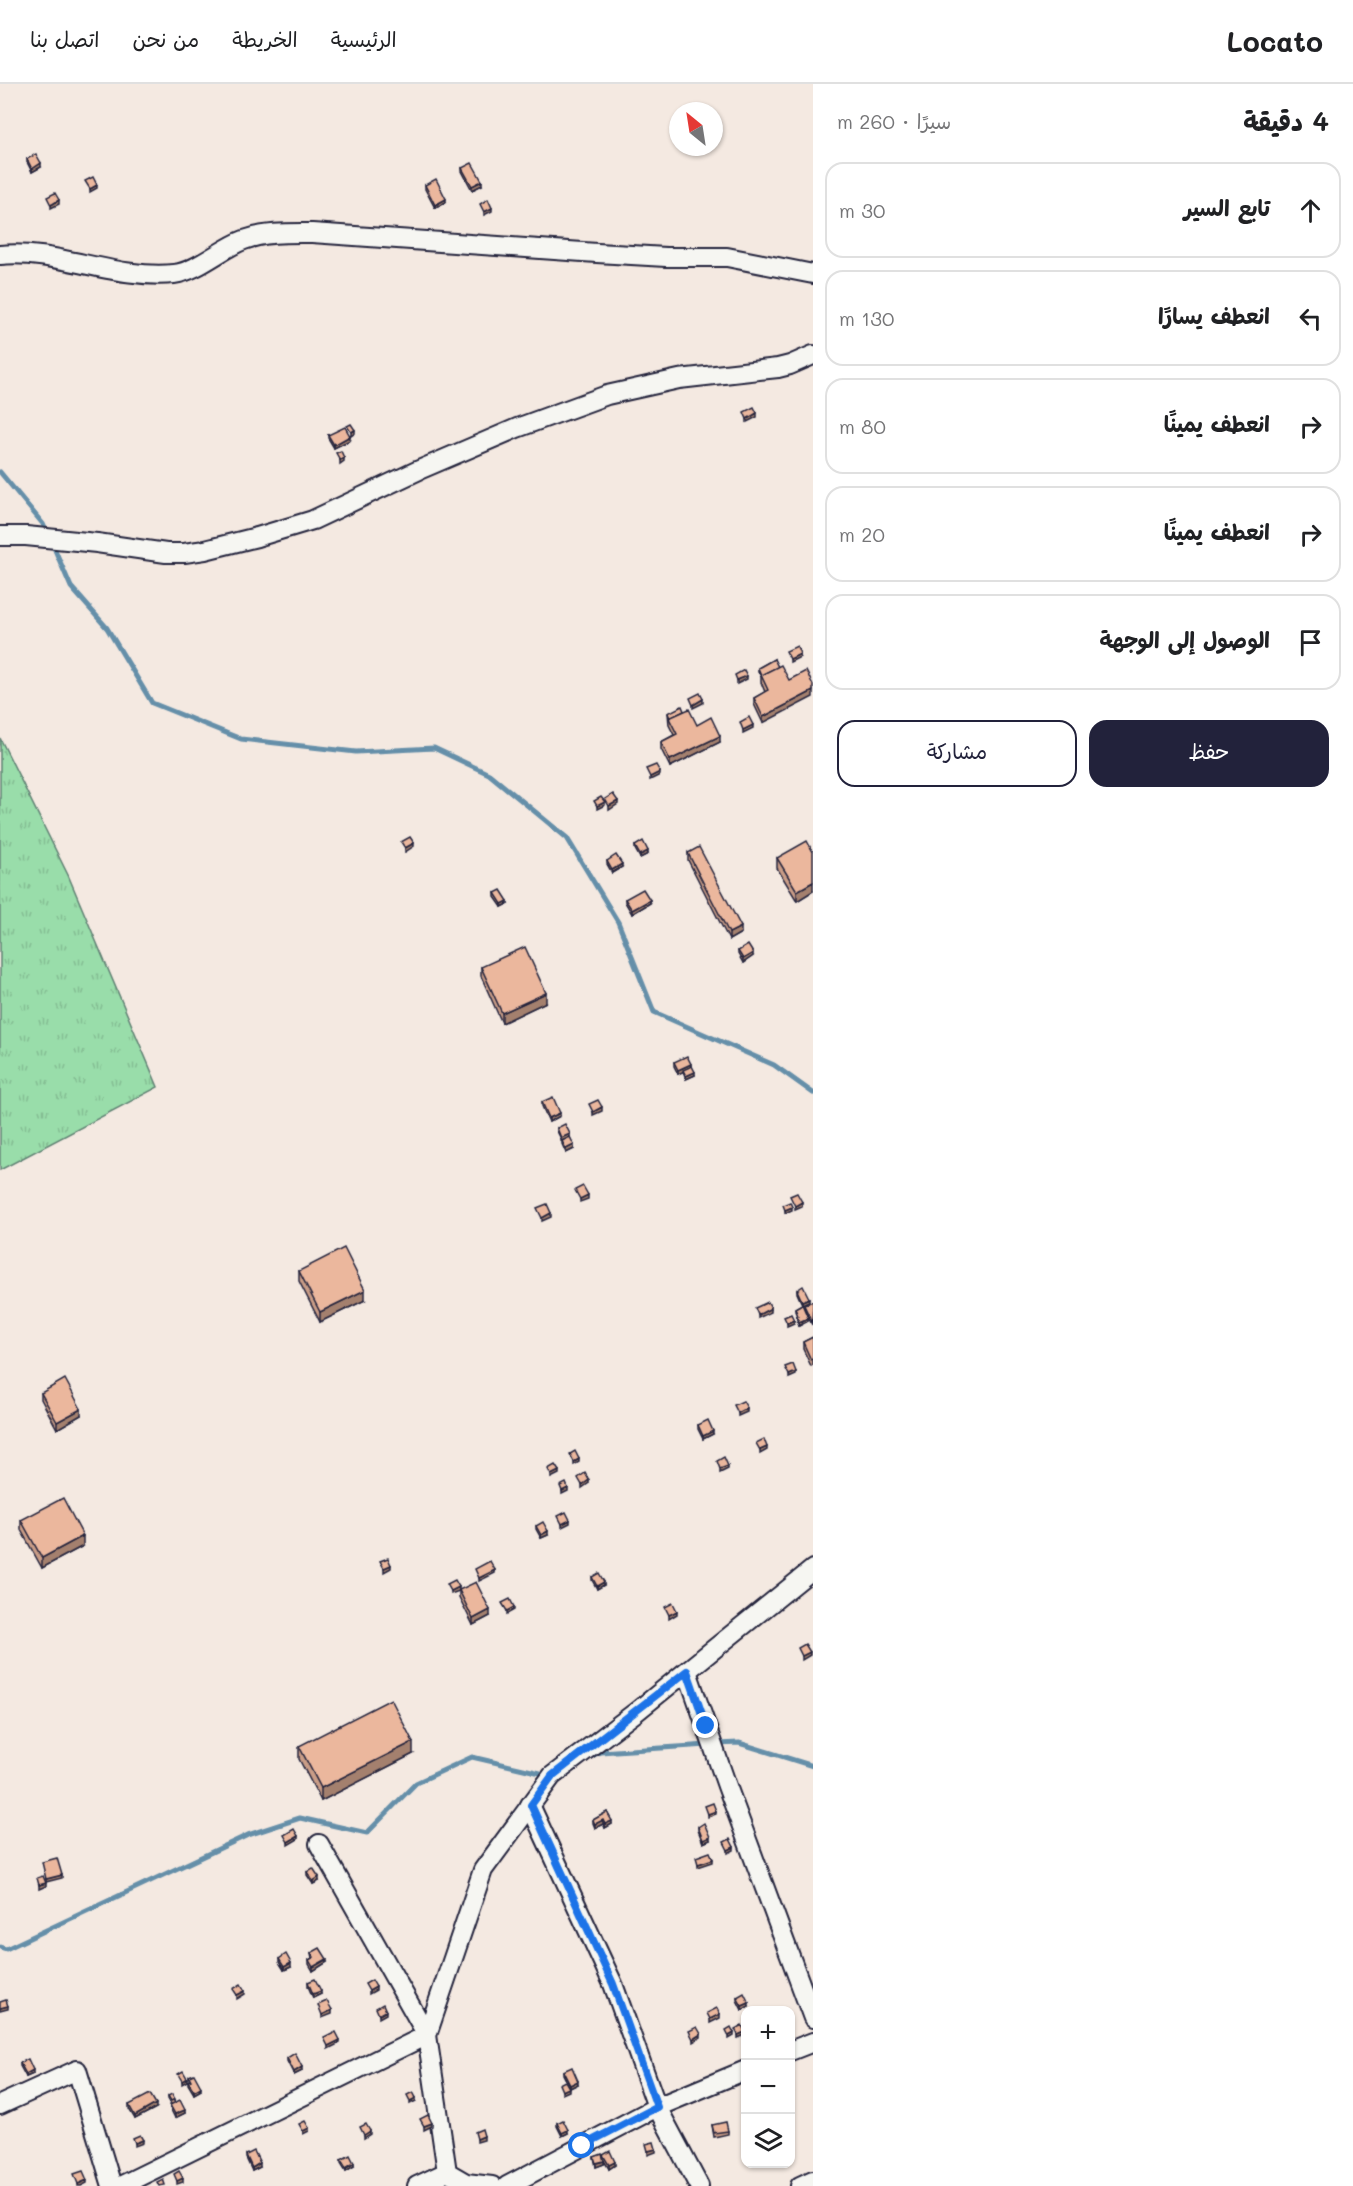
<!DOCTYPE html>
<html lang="ar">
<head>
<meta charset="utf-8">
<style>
  :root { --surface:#fff; --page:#f6f6f6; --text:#202124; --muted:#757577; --line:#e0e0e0; --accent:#22223b }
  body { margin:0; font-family:Mali,"Playpen Sans Arabic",sans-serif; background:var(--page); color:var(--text); direction:rtl }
  .controls { position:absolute; right:18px; bottom:18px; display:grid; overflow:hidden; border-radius:12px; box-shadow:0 2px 4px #0004 }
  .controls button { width:54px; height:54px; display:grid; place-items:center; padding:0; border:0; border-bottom:2px solid var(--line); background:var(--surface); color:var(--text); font:30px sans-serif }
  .compass { position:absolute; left:669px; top:18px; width:54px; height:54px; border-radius:50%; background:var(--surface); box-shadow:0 2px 4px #0004; rotate:330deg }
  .stop { position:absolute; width:18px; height:18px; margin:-14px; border:4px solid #1a73e8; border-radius:50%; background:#fff }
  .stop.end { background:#1a73e8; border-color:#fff; box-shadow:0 2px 6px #0008 }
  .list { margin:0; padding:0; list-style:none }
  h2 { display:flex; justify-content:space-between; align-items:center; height:78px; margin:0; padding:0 24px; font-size:26px }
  h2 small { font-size:20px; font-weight:400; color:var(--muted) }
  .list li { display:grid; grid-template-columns:39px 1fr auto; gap:18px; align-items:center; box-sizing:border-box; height:96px; margin:0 12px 12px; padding:0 12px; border:2px solid var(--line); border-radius:18px }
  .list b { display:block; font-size:22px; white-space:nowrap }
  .list em { font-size:20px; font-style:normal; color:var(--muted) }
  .actions { display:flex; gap:12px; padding:18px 24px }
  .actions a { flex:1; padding:14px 0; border:2px solid var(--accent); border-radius:18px; text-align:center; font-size:21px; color:var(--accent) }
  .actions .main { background:var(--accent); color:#fff }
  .icon { flex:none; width:33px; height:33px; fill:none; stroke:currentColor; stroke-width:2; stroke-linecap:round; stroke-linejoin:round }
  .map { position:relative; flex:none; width:813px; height:2102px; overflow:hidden; direction:ltr }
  header { display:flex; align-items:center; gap:36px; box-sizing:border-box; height:84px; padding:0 30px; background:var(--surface); border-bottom:2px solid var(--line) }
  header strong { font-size:28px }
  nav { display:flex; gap:33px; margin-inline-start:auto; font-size:21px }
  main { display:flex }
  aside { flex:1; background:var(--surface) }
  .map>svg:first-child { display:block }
  .grass { fill:url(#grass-tufts); stroke:#5e8072; stroke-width:1.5 }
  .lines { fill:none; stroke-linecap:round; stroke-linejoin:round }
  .stream { stroke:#658fa9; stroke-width:5 }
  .minor-casing { stroke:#22223b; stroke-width:22 }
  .minor { stroke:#f6f6f2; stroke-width:18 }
  .wall { fill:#ca9d87; stroke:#22223b; stroke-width:1.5 }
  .shaded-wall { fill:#a4806e; stroke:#22223b; stroke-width:1.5 }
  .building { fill:#ebb79d; stroke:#22223b; stroke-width:1.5 }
  .route { stroke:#1a73e8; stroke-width:8 }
</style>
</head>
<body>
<header>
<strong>Locato</strong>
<nav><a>الرئيسية</a><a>الخريطة</a><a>من نحن</a><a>اتصل بنا</a></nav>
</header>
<main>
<aside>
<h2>4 دقيقة<small>سيرًا · 260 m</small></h2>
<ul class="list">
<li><svg class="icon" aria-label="ahead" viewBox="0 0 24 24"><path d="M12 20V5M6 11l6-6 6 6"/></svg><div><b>تابع السير</b></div><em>30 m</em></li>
<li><svg class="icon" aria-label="left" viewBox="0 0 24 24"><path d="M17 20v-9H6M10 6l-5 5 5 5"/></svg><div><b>انعطف يسارًا</b></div><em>130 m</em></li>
<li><svg class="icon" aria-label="right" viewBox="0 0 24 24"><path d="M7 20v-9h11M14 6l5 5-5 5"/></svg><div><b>انعطف يمينًا</b></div><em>80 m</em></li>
<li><svg class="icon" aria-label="right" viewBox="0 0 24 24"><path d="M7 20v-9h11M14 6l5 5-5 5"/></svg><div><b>انعطف يمينًا</b></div><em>20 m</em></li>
<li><svg class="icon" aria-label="arrive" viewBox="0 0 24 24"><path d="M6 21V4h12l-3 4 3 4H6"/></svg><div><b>الوصول إلى الوجهة</b></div></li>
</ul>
<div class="actions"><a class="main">حفظ</a><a>مشاركة</a></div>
</aside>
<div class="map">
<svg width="813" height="2102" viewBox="0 0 813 2102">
  <defs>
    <pattern id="grass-tufts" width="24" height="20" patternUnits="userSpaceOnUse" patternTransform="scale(1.5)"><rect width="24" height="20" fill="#9da"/><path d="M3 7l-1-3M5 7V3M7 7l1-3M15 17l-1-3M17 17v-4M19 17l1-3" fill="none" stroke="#84bd93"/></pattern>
  </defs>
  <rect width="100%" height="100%" fill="#f4e9e1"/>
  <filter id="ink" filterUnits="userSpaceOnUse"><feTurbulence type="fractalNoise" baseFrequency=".0167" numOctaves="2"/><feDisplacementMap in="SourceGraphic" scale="12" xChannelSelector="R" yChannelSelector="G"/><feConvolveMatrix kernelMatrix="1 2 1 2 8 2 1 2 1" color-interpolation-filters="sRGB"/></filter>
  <g filter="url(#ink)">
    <polygon class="grass" points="0,654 68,791 158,1003 0,1086"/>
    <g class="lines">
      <g class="stream">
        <polyline points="0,388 43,440 48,451"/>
        <polyline points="52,459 71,503 107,544 152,619 241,655 356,668 434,664 489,690 567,754 618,838 654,928 774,981 813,1009"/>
        <polyline points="717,1660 739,1659 813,1682"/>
        <polyline points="590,1673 600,1668 708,1661"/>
        <polyline points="0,1863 6,1865 248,1751 300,1734 367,1749 416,1699 472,1673 549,1691"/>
      </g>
      <defs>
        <g id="minor">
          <path d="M 0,171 C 55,165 117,196 174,190 C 196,188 222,164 244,156 C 266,148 290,149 312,149 L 597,169 L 666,173 L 727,173 L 813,190"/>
          <polyline points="0,452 26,452 97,459 166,469 184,469 205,466 257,453 313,436 419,386 517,344 607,311 679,295 778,284 790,281 813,271"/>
          <polyline points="687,1587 727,1702 813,1934"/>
          <polyline points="530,1721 613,1900 657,2023 699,2102"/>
          <polyline points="319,1760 427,1951 447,2088 466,2099 492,2102"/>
          <polyline points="790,1967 813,1958"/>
          <polyline points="0,2021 77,1986 112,2102"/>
          <polyline points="120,2102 427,1951 483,1786 552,1692 636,1628 813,1485"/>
          <polyline points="417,2102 447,2088"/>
          <polyline points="507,2102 657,2023 746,1986"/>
          <polyline points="800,2102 813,2096"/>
        </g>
      </defs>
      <use href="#minor" class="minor-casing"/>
      <use href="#minor" class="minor"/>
    </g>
    <g class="wall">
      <polygon points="27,75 41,83 32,88 27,78"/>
      <polygon points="462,84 482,101 472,106 462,87"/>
      <polygon points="425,101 446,118 435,124 425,105"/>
      <polygon points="328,351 350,356 334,364 328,354"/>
      <polygon points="774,575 763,639 754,620 754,614 765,608 761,598 761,593 758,587 758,584"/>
      <polygon points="684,627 697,641 720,658 670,683 661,665 661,658 674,651 669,641 668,629"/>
      <polygon points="635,762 648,770 640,774 635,765"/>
      <polygon points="688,769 741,849 729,856 688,776"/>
      <polygon points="777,774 813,807 797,817 777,784"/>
      <polygon points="607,777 622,783 612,789 607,780"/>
      <polygon points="495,809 508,820 502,823 495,813"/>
      <polygon points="625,815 650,819 632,830 625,818"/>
      <polygon points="738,867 753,872 743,879 738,870"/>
      <polygon points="481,883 546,918 502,939 481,892"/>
      <polygon points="674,978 691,982 695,991 686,995 683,987 678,990 674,982"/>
      <polygon points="542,1018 560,1032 549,1038 542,1022"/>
      <polygon points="557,1044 570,1053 574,1065 566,1069 562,1060 562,1057 557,1047"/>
      <polygon points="299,1187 365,1216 320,1238 299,1197"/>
      <polygon points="797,1206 809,1217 802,1220 808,1237 799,1242 797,1236 797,1232 795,1227 795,1224 802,1220 797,1209"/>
      <polygon points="813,1220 812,1241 804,1224 804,1221"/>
      <polygon points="813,1253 813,1281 811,1282 803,1265 803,1258"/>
      <polygon points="41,1309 81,1331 57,1345 41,1315"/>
      <polygon points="698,1341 713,1350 703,1355 698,1345"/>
      <polygon points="21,1436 83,1462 42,1484 21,1446"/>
      <polygon points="536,1442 548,1451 541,1454 536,1445"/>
      <polygon points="592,1493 604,1501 597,1505 592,1496"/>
      <polygon points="459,1506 490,1532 473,1541 459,1513"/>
      <polygon points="299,1662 413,1670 321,1717 299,1675"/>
      <polygon points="607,1728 612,1740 605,1744 603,1740 595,1744 593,1739 593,1736"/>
      <polygon points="698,1743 710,1756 703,1759 698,1746"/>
      <polygon points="307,1788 319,1797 313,1800 307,1791"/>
      <polygon points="311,1869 327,1878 313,1887 309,1880 309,1876 312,1874"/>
      <polygon points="279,1875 291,1883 284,1886 279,1878"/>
      <polygon points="308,1898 321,1910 313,1914 308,1902"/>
      <polygon points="737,1913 749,1922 742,1926 737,1916"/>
      <polygon points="287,1974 302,1987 294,1991 287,1977"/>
      <polygon points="20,1979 33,1990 26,1993 20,1982"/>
      <polygon points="563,1987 578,2000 570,2004 563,1990"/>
      <polygon points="189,1992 201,2006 194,2010 188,2000 188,1997 189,1997"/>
      <polygon points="168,2012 175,2018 185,2029 175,2034 170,2024 171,2020 168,2015"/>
      <polygon points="129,2021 156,2024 135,2035 129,2025"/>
      <polygon points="557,2039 568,2049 562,2052 557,2042"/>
      <polygon points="712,2041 728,2047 728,2050 714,2053"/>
      <polygon points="246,2071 260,2083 252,2087 246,2074"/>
      <polygon points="603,2071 615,2081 609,2085 603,2075 604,2080 596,2083 594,2073"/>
      <polygon points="341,2076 354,2082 346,2087 341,2079"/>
    </g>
    <g class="shaded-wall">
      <polygon points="41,79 41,83 32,88 32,85"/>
      <polygon points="482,97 482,101 472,106 472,102"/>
      <polygon points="97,101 97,104 90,108 90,105"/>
      <polygon points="446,115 446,118 435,124 435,121"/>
      <polygon points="59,116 59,120 51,124 51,121"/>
      <polygon points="492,124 492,127 484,131 484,128"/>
      <polygon points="757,329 757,333 747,338 747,335"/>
      <polygon points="355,346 355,349 351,352 351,348"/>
      <polygon points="350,352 350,356 334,364 334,361"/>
      <polygon points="344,374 344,377 340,380 340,376"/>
      <polygon points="800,570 800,573 790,578 790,575"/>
      <polygon points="747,592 747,595 737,600 737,596"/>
      <polygon points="813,607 813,613 763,639 763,633"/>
      <polygon points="703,615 703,619 693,624 693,621"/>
      <polygon points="753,641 753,644 743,649 743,646"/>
      <polygon points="720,652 720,658 670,683 670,676"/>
      <polygon points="660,688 660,691 650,696 650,693"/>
      <polygon points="618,717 618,720 609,726 609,722"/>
      <polygon points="605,718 605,721 597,725 597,722"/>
      <polygon points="414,759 414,762 405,768 405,764"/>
      <polygon points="648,767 648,770 640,774 640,771"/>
      <polygon points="622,780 622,783 612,789 612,786"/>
      <polygon points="813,798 813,807 797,817 797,807"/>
      <polygon points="650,816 650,819 632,830 632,826"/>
      <polygon points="508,817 508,820 502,823 502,820"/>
      <polygon points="741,843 741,849 729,856 729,849"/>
      <polygon points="753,869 753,872 743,879 743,875"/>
      <polygon points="546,909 546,918 502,939 502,929"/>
      <polygon points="691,980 691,984 678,990 678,986"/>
      <polygon points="695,988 695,991 686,995 686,992"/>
      <polygon points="602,1023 602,1027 593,1031 593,1028"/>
      <polygon points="560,1029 560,1032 549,1038 549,1034"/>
      <polygon points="570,1050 570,1054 561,1057 561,1054"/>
      <polygon points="574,1061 574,1065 566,1069 566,1065"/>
      <polygon points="588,1111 588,1115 580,1118 580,1115"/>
      <polygon points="802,1118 802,1122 795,1125 795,1122"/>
      <polygon points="792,1123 792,1126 785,1129 785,1126"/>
      <polygon points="551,1129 551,1133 542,1137 542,1134"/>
      <polygon points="365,1206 365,1216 320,1238 320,1228"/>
      <polygon points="809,1214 809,1217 802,1220 802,1217"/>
      <polygon points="771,1224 771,1228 758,1234 758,1231"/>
      <polygon points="808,1234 808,1237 799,1242 799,1238"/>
      <polygon points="794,1236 794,1239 787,1242 787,1239"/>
      <polygon points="796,1288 796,1291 789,1294 789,1291"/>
      <polygon points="747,1324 747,1328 738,1332 738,1329"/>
      <polygon points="81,1325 81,1331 57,1345 57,1338"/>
      <polygon points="713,1347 713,1350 703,1355 703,1352"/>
      <polygon points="767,1363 767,1366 760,1370 760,1366"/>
      <polygon points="579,1375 579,1378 574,1381 574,1378"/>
      <polygon points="728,1382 728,1385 720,1389 720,1385"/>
      <polygon points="559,1387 559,1390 551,1394 551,1391"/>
      <polygon points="589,1396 589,1399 582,1404 582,1401"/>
      <polygon points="568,1404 568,1407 562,1410 562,1407"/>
      <polygon points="570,1436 570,1439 562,1443 562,1440"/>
      <polygon points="548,1447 548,1451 541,1454 541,1451"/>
      <polygon points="83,1452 83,1462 42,1484 42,1474"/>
      <polygon points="391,1481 391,1484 384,1488 384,1484"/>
      <polygon points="495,1486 495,1489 479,1497 479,1494"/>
      <polygon points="604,1498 604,1501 597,1505 597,1502"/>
      <polygon points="459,1503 459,1507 451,1510 451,1507"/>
      <polygon points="514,1523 514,1526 507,1530 507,1527"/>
      <polygon points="490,1526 490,1532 473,1541 473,1535"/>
      <polygon points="677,1527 677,1530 669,1535 669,1531"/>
      <polygon points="810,1568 810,1571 802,1576 802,1572"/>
      <polygon points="413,1658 413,1670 321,1717 321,1704"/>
      <polygon points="716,1727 716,1730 708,1733 708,1730"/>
      <polygon points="603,1736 603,1740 595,1744 595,1740"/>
      <polygon points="612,1737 612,1740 605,1744 605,1740"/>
      <polygon points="298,1752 298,1755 288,1761 288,1758"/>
      <polygon points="710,1753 710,1756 703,1759 703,1756"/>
      <polygon points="734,1763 734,1766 728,1769 728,1766"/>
      <polygon points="713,1775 713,1778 698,1783 698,1780"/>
      <polygon points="62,1791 62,1794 46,1798 46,1795"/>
      <polygon points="319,1793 319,1797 313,1800 313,1797"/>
      <polygon points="46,1799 46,1802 39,1805 39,1801"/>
      <polygon points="327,1875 327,1878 313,1887 313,1883"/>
      <polygon points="291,1879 291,1883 284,1886 284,1883"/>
      <polygon points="376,1903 376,1906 369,1910 369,1907"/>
      <polygon points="245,1907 245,1910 237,1915 237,1911"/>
      <polygon points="321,1907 321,1910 313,1914 313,1910"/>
      <polygon points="749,1919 749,1922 742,1926 742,1922"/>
      <polygon points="8,1922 8,1925 0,1927 0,1924"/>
      <polygon points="332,1926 332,1930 322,1934 322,1931"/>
      <polygon points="386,1927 386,1930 379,1934 379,1931"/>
      <polygon points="720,1930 720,1934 710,1939 710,1935"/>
      <polygon points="745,1948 745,1951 738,1954 738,1951"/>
      <polygon points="734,1949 734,1952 729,1955 729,1952"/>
      <polygon points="701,1950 701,1953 693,1958 693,1955"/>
      <polygon points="340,1956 340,1959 328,1965 328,1962"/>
      <polygon points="302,1983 302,1987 294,1991 294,1988"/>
      <polygon points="33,1986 33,1990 26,1993 26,1990"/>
      <polygon points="187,1994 187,1997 182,2000 182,1997"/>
      <polygon points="578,1997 578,2000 570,2004 570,2001"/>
      <polygon points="201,2003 201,2006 194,2010 194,2007"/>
      <polygon points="569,2004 569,2007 562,2010 562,2007"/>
      <polygon points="416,2014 416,2017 410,2020 410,2017"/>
      <polygon points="156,2020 156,2024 135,2035 135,2032"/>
      <polygon points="185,2026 185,2029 175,2034 175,2030"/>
      <polygon points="432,2039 432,2042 424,2046 424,2042"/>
      <polygon points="309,2044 309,2047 303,2050 303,2047"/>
      <polygon points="568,2046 568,2049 562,2052 562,2049"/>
      <polygon points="370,2047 370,2050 364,2054 364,2051"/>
      <polygon points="484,2052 484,2056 477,2058 477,2055"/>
      <polygon points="143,2056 143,2059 135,2062 135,2059"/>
      <polygon points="656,2065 656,2068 648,2071 648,2067"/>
      <polygon points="604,2077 604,2080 596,2083 596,2079"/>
      <polygon points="615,2078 615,2081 609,2085 609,2081"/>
      <polygon points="260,2079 260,2083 252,2087 252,2084"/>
      <polygon points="354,2079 354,2082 346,2087 346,2084"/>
      <polygon points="183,2094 183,2098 177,2100 177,2097"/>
      <polygon points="87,2096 87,2099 81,2102 78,2102 78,2100"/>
    </g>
    <g class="building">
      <polygon points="36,70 41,79 32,85 27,75"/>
      <polygon points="472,79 482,97 472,102 462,84"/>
      <polygon points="93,93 97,101 90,105 85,97"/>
      <polygon points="436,95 446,115 435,121 425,101"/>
      <polygon points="55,109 59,116 51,121 47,113"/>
      <polygon points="488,115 492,124 484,128 480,120"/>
      <polygon points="754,323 757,329 747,335 744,328"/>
      <polygon points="351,340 355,346 351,348 347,342"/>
      <polygon points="345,343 350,352 334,361 328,351"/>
      <polygon points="341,367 344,374 340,376 336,369"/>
      <polygon points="797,562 800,570 790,575 786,567"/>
      <polygon points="774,575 778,583 761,591 758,584"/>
      <polygon points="781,581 789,596 806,587 813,601 813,607 763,633 754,614 768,606 761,591"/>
      <polygon points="744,586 747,592 737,596 735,591"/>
      <polygon points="700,609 703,615 693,621 690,614"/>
      <polygon points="682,622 684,627 670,634 668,629"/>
      <polygon points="689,625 697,641 711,633 720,652 670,676 661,658 677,650 669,634"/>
      <polygon points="749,633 753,641 743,646 740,638"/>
      <polygon points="656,681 660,688 650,693 646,685"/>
      <polygon points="613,710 618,717 609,722 605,715"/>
      <polygon points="601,713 605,718 597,722 594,717"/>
      <polygon points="410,753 414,759 405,764 401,758"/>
      <polygon points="643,757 648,767 640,771 635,762"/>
      <polygon points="807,757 813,768 813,798 797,807 777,774"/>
      <polygon points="699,763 741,843 729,849 688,769"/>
      <polygon points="616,771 622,780 612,786 607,777"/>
      <polygon points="643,805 650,816 632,826 625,815"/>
      <polygon points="501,806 508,817 502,820 495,809"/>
      <polygon points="748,861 753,869 743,875 738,867"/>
      <polygon points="525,863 546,909 502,929 481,883"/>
      <polygon points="687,972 691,980 678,986 674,978"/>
      <polygon points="692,982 695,988 686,992 683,986"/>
      <polygon points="553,1013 560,1029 549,1034 542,1018"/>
      <polygon points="598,1016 602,1023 593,1028 589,1020"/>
      <polygon points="565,1040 570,1050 561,1054 557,1044"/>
      <polygon points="570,1053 574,1061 566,1065 562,1057"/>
      <polygon points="583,1102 588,1111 580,1115 575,1106"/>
      <polygon points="797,1109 802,1118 795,1122 790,1112"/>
      <polygon points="790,1118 792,1123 785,1126 783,1121"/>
      <polygon points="547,1120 551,1129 542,1134 537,1124"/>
      <polygon points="344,1164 365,1206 320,1228 299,1187"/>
      <polygon points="803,1202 809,1214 802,1217 797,1206"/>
      <polygon points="812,1217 813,1220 812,1238 804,1221"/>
      <polygon points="768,1218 771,1224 758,1231 755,1224"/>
      <polygon points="802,1220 808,1234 799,1238 797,1233 798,1232 795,1224"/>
      <polygon points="791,1230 794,1236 787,1239 784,1233"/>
      <polygon points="813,1253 813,1275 811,1276 803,1258"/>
      <polygon points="793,1280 796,1288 789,1291 785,1283"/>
      <polygon points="65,1295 81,1325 57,1338 41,1309"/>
      <polygon points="743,1317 747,1324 738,1329 734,1321"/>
      <polygon points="708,1336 713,1347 703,1352 698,1341"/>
      <polygon points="764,1355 767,1363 760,1366 756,1359"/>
      <polygon points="575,1367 579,1375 574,1378 570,1370"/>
      <polygon points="724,1373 728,1382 720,1385 717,1377"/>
      <polygon points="555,1381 559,1387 551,1391 548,1385"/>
      <polygon points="585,1389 589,1396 582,1401 578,1394"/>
      <polygon points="566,1399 568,1404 562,1407 560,1402"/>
      <polygon points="63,1414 83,1452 42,1474 21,1436"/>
      <polygon points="566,1428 570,1436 562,1440 558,1432"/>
      <polygon points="543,1438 548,1447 541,1451 536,1442"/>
      <polygon points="388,1474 391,1481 384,1484 380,1477"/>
      <polygon points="490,1477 495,1486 479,1494 475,1485"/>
      <polygon points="599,1489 604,1498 597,1502 592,1493"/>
      <polygon points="455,1496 459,1503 451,1507 447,1500"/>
      <polygon points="476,1498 490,1526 473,1535 459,1506"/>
      <polygon points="510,1515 514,1523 507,1527 502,1519"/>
      <polygon points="673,1519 677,1527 669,1531 665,1523"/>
      <polygon points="805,1560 810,1568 802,1572 798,1564"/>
      <polygon points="391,1615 413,1658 321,1704 299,1662"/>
      <polygon points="713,1719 716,1727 708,1730 705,1722"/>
      <polygon points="607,1728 612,1737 605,1740 603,1736 595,1740 593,1736"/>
      <polygon points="704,1739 710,1753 703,1756 698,1743"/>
      <polygon points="294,1745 298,1752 288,1758 284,1751"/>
      <polygon points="730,1755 734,1763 728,1766 724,1758"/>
      <polygon points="710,1768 713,1775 698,1780 696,1773"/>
      <polygon points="57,1774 62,1791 46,1795 42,1778"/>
      <polygon points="313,1784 319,1793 313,1797 307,1788"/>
      <polygon points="43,1792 46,1799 39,1801 37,1794"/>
      <polygon points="320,1864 327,1875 313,1883 309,1876 314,1873 311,1869"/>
      <polygon points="286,1870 291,1879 284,1883 279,1875"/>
      <polygon points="315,1895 321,1907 313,1910 308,1898"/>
      <polygon points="372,1896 376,1903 369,1907 365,1900"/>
      <polygon points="241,1900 245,1907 237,1911 233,1905"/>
      <polygon points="744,1909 749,1919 742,1922 737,1913"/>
      <polygon points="6,1916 8,1922 0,1924 0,1918"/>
      <polygon points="327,1917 332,1926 322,1931 318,1921"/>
      <polygon points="383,1920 386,1927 379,1931 376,1924"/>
      <polygon points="717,1924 720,1930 710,1935 707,1929"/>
      <polygon points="742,1941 745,1948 738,1951 735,1945"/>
      <polygon points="697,1943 701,1950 693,1955 689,1947"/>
      <polygon points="731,1943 734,1949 729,1952 726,1946"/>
      <polygon points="336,1948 340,1956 328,1962 324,1954"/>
      <polygon points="295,1969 302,1983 294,1988 287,1974"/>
      <polygon points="28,1975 33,1986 26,1990 20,1979"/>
      <polygon points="572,1983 578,1997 570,2001 563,1987"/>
      <polygon points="183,1987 187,1994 182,1997 178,1990"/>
      <polygon points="194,1990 201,2003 194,2007 188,1997 191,1996 189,1992"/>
      <polygon points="565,1997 569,2004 562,2007 559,2000"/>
      <polygon points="413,2008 416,2014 410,2017 407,2011"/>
      <polygon points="150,2010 156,2020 135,2032 129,2021"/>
      <polygon points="172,2010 175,2015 171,2017 168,2012"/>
      <polygon points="180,2016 185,2026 175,2030 170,2021"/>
      <polygon points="428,2031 432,2039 424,2042 420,2035"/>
      <polygon points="563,2036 568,2046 562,2049 557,2039"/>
      <polygon points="305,2037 309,2044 303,2047 299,2040"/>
      <polygon points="726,2038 728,2047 714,2049 712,2041"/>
      <polygon points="366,2040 370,2047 364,2051 360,2043"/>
      <polygon points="482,2045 484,2052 477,2055 475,2048"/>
      <polygon points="140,2051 143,2056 135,2059 133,2054"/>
      <polygon points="654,2058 656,2065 648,2067 646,2060"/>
      <polygon points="254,2067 260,2079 252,2084 246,2071"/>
      <polygon points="610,2067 615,2078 609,2081 603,2071"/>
      <polygon points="602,2070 604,2077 596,2079 594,2073"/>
      <polygon points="350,2071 354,2079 346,2084 341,2076"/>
      <polygon points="83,2087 87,2096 78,2100 74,2090"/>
      <polygon points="179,2087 183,2094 177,2097 174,2090"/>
      <polygon points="163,2095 165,2101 159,2102 157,2098"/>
    </g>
  </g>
  <g class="lines" filter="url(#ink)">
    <polyline class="route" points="582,2062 657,2023 613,1900 531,1721 552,1692 687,1587 706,1642"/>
  </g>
</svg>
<div class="controls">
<button>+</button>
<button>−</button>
<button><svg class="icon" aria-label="layers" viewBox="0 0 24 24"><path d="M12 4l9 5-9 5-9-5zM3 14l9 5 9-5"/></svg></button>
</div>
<svg class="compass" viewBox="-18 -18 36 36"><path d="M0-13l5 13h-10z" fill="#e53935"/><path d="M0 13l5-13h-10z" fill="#757577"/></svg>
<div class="stop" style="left:582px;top:2062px"></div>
<div class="stop end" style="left:706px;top:1642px"></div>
</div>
</main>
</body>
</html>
